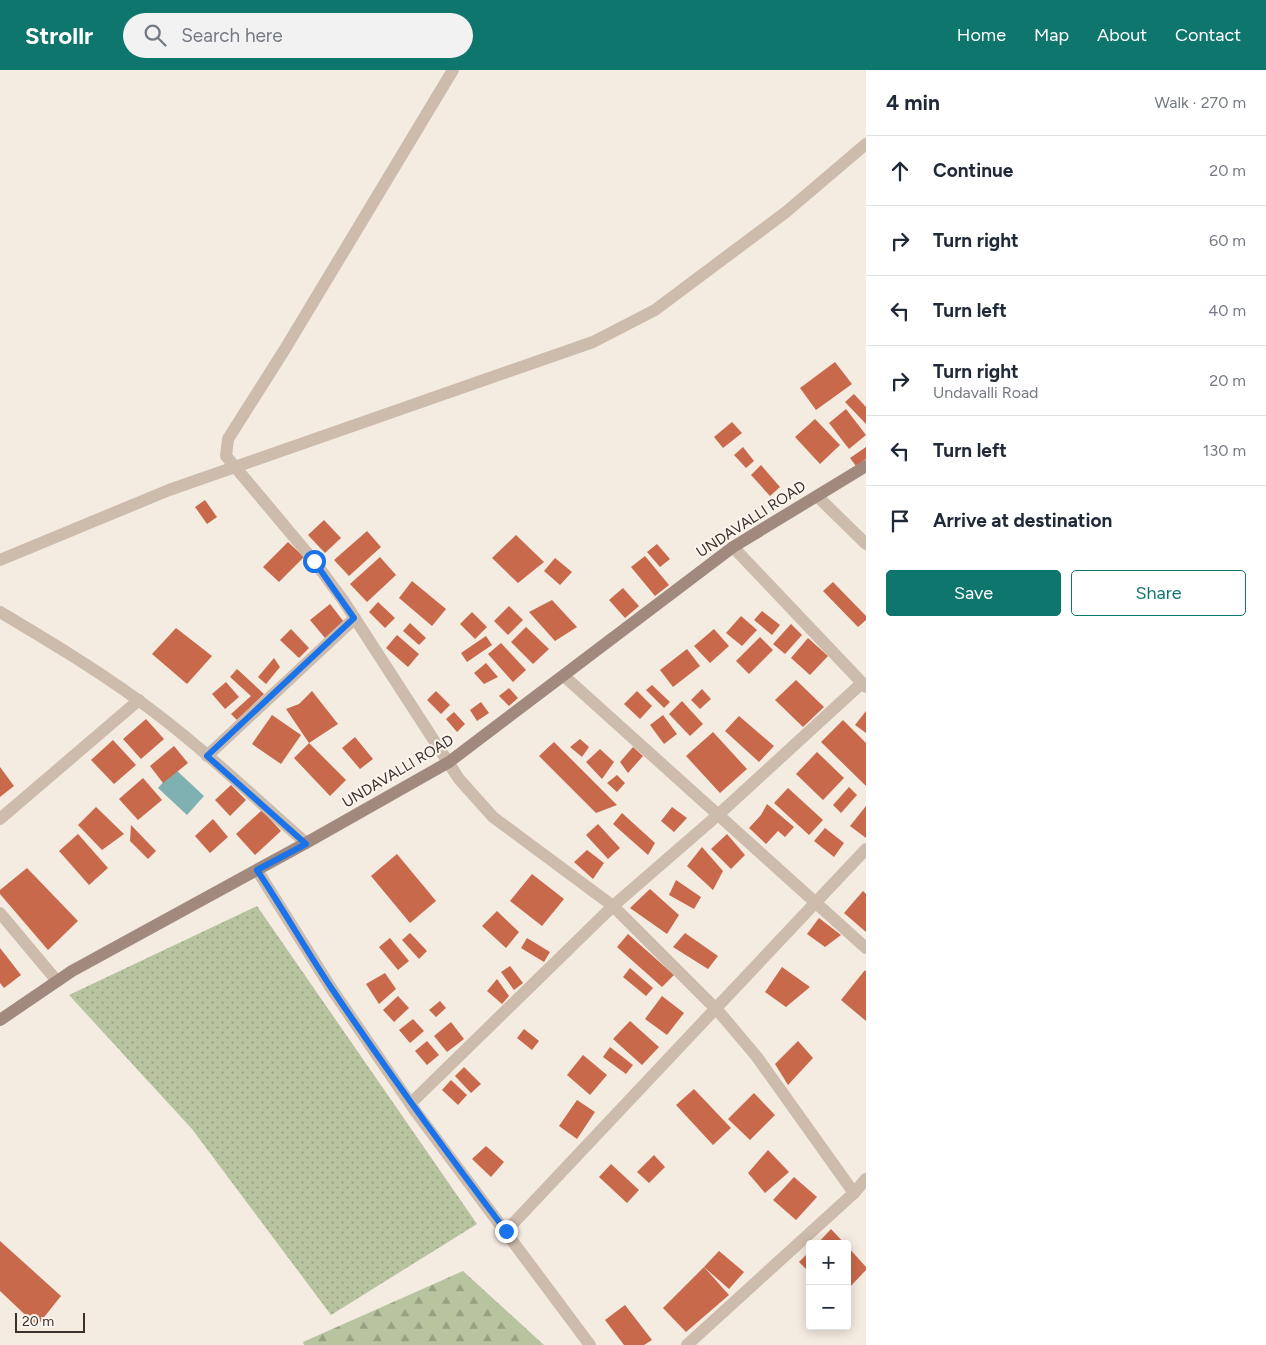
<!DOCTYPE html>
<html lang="en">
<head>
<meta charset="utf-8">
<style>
  :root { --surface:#fff; --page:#f2f2f3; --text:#1f2937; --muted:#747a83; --line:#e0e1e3; --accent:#0f766e }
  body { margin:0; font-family:Figtree,sans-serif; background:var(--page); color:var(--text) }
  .controls { position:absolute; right:15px; bottom:15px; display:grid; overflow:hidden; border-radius:5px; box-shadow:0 2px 12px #0003 }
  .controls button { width:45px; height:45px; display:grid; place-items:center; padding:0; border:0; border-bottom:1px solid var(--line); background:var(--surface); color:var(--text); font:25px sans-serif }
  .scale { position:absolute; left:15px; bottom:12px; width:70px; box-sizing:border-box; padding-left:5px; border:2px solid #3b302b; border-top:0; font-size:14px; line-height:18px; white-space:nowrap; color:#3b302b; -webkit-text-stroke:4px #fbf5ee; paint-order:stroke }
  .stop { position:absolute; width:15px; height:15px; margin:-11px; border:4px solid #1a73e8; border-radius:50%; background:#fff }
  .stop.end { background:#1a73e8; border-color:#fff; box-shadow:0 1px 5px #0008 }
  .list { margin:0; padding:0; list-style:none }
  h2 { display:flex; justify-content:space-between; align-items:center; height:65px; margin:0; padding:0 20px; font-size:21px }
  h2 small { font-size:16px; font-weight:400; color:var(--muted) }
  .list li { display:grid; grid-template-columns:32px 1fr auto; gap:15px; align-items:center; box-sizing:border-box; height:70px; padding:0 20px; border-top:1px solid var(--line) }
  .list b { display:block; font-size:19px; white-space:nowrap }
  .list p { margin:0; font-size:16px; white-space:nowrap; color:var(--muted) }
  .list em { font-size:16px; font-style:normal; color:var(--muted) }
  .actions { display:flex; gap:10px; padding:15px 20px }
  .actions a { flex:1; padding:11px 0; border:1px solid var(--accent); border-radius:5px; text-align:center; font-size:18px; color:var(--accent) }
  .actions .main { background:var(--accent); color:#fff }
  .icon { flex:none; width:28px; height:28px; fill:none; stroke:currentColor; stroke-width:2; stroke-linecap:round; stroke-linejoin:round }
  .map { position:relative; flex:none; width:866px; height:1275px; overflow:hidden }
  header { display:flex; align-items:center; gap:30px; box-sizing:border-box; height:70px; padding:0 25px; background:var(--accent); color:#fff }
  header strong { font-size:24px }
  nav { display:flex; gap:28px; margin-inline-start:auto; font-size:18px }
  .search { width:350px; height:45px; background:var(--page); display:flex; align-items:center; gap:12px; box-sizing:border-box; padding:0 18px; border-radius:28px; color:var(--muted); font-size:19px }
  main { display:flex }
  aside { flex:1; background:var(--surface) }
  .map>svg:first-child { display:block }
  .grass { fill:url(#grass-dots) }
  .forest { fill:url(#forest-firs) }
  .water { fill:#7fb0b2 }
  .building { fill:#c8694b }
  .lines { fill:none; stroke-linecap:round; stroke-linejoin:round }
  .street { stroke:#cdbbac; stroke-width:12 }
  .secondary { stroke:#a18a7d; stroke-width:12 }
  .route { stroke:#1a73e8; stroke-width:6 }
  .labels { text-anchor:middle; stroke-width:4; stroke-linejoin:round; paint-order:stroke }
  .street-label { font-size:15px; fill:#3b302b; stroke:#fbf5ee }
</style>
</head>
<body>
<header>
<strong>Strollr</strong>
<div class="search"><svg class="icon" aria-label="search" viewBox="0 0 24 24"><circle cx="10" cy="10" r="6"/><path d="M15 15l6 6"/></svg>Search here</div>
<nav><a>Home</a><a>Map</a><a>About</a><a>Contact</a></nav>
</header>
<main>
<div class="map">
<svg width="866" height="1275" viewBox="0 0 866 1275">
  <defs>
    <pattern id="grass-dots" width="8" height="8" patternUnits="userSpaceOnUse" patternTransform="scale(1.25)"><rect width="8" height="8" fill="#b8c4a0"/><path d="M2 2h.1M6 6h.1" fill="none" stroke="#97a083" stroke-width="1.8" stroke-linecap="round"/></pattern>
    <pattern id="forest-firs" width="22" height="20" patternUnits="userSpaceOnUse" patternTransform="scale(1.25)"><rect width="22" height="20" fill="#b8c4a0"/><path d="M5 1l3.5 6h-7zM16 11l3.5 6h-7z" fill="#97a083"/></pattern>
  </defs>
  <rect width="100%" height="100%" fill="#f4ebe1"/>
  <polygon class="grass" points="257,836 477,1154 331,1245 192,1059 69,925"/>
  <polygon class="forest" points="463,1201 544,1275 304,1275 303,1272"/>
  <polygon class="water" points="175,699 204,726 187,745 158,718"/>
  <g class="building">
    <polygon points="835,292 852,314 816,340 800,318"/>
    <polygon points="854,324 866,337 866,354 845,332"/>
    <polygon points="846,339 866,365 849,379 829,353"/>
    <polygon points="815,349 840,375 820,394 795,367"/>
    <polygon points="732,352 742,363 723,378 714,367"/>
    <polygon points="743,377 754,391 746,398 734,385"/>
    <polygon points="866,377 866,389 856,396 850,388"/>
    <polygon points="761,395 780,417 770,426 751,405"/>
    <polygon points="205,430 217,447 207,454 195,437"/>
    <polygon points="324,450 341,468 325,483 308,465"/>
    <polygon points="367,461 381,477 349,506 334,490"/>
    <polygon points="516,465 544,492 518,513 492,488"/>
    <polygon points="288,472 304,487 279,512 263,497"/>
    <polygon points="657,474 670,489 660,497 647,482"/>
    <polygon points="645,486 669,515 655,526 631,497"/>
    <polygon points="380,487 396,505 367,532 350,514"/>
    <polygon points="555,488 572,502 560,515 544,501"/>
    <polygon points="412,511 446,539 432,556 399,528"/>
    <polygon points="833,512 866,546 866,550 858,557 823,521"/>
    <polygon points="623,518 639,536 625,548 609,530"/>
    <polygon points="552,530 577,557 555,571 529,542"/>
    <polygon points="378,532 395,548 385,558 369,542"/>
    <polygon points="330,534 344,552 325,568 310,550"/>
    <polygon points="509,536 523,550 508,565 494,551"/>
    <polygon points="762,541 780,555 772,565 754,550"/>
    <polygon points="472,542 487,557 475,569 460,554"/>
    <polygon points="741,546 757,560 742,576 726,563"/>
    <polygon points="410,553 426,568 419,575 403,561"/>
    <polygon points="791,554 802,565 785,584 773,574"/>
    <polygon points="526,557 549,579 533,594 511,572"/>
    <polygon points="176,558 212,586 187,614 152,584"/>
    <polygon points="291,559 309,578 299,588 280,570"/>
    <polygon points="714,559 729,576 710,593 694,576"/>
    <polygon points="397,565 419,584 408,597 386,578"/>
    <polygon points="486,566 492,575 467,592 461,583"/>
    <polygon points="760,567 773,580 749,604 736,591"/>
    <polygon points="808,568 828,586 810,605 791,588"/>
    <polygon points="501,573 526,600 513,612 488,584"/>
    <polygon points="687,579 700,596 673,617 660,600"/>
    <polygon points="274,588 280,597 266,614 258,607"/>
    <polygon points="486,593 498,607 484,614 474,603"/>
    <polygon points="237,599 264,624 237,650 231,644 251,626 230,607"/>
    <polygon points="796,610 824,637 803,657 775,630"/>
    <polygon points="226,612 239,627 225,639 212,624"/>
    <polygon points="652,615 670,632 664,638 646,620"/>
    <polygon points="509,618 518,628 509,636 499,626"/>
    <polygon points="702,619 711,629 700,639 691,630"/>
    <polygon points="312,621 338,654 309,673 346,710 330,726 294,688 309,673 286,639 299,634"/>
    <polygon points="436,621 450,635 441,644 427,630"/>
    <polygon points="637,621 652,636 640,649 624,634"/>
    <polygon points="682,631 703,654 690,666 669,644"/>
    <polygon points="481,632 489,643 477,651 470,640"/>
    <polygon points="866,641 866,663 855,655"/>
    <polygon points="454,642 465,654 457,662 446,649"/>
    <polygon points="272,645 301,665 281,694 252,674"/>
    <polygon points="663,645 677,664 664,674 650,655"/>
    <polygon points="739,646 774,676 759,692 725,661"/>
    <polygon points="146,649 164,669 141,689 123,669"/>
    <polygon points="843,650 866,673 866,716 821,672"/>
    <polygon points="713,662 747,699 720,723 686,686"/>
    <polygon points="355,667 373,689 360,699 342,678"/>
    <polygon points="580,669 589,677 582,687 570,677"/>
    <polygon points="113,670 136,695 114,714 91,690"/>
    <polygon points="554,672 617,735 596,743 539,686"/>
    <polygon points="174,676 188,693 163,713 150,696"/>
    <polygon points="633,677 643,686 628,703 620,692"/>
    <polygon points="600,679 614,692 602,709 586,692"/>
    <polygon points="817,682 844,708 823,730 796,704"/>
    <polygon points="0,697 14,716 0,727"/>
    <polygon points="617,705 625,713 617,722 607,713"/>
    <polygon points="143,708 162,730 138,750 119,729"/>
    <polygon points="231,715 246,730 230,746 215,730"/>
    <polygon points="849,717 857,725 841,743 833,735"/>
    <polygon points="788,718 823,750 809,765 774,733"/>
    <polygon points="767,734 794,757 785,767 778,761 766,774 749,758 761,745"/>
    <polygon points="866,736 866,768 850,756"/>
    <polygon points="96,737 124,764 102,780 78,755"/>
    <polygon points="672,737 687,748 674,762 661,751"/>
    <polygon points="262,740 281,761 255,785 236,764"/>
    <polygon points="622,743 655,773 648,785 613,754"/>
    <polygon points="213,749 228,767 210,783 195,766"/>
    <polygon points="598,754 620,778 608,789 586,765"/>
    <polygon points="131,755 156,781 148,789 130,771"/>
    <polygon points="825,758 844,773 834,787 814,771"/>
    <polygon points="78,764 108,798 89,815 59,781"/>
    <polygon points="727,764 745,785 731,799 711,779"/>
    <polygon points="702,777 723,801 713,820 687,796"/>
    <polygon points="587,780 604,793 593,809 574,792"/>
    <polygon points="397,784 436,831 410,853 371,806"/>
    <polygon points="27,798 78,851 48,880 0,824 0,820"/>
    <polygon points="532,804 564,829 542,856 510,831"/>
    <polygon points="676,810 701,827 694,839 669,825"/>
    <polygon points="650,819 679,845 667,864 630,838"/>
    <polygon points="863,821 866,824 866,862 844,843"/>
    <polygon points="497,841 519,862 506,878 482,856"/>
    <polygon points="819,848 841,865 825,877 807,864"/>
    <polygon points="410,863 427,881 419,889 402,870"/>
    <polygon points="685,863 718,886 708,899 673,877"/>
    <polygon points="628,864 674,905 662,917 617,877"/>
    <polygon points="390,868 409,891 398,900 379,877"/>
    <polygon points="527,868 550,882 544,892 521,878"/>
    <polygon points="0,878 21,905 4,918 0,913"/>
    <polygon points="510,896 523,913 514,920 501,902"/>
    <polygon points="782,897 810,917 786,937 765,922"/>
    <polygon points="630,898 653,918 646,926 623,907"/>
    <polygon points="865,900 866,902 866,951 841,930"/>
    <polygon points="385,903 396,919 379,934 366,914"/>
    <polygon points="497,909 509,926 502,934 487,921"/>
    <polygon points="398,926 409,938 394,952 383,940"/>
    <polygon points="662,926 684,943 667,965 645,949"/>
    <polygon points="440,931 446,938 436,947 429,940"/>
    <polygon points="413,949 424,961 410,973 399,960"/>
    <polygon points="630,951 659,977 642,995 613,969"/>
    <polygon points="451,952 464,969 447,982 434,966"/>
    <polygon points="524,959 539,971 532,980 517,968"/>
    <polygon points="427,971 439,985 427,995 415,981"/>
    <polygon points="798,971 813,988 788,1015 775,994"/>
    <polygon points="610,977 633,995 626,1004 603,987"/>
    <polygon points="583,985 607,1005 590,1025 567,1005"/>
    <polygon points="464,997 481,1014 471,1023 455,1006"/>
    <polygon points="451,1010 467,1025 458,1035 442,1020"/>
    <polygon points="694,1019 731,1058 713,1075 676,1035"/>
    <polygon points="754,1023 775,1045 750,1070 728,1049"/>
    <polygon points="577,1030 595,1042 577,1069 559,1056"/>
    <polygon points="486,1076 504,1092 491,1107 472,1089"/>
    <polygon points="768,1080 789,1102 765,1123 748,1103"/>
    <polygon points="654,1085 665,1097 649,1113 637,1102"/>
    <polygon points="611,1094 639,1120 627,1133 599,1107"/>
    <polygon points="794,1107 817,1127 796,1150 773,1130"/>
    <polygon points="831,1159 845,1174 817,1174"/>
    <polygon points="0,1171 61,1226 37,1256 0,1221"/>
    <polygon points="847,1176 866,1197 866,1200 847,1220"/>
    <polygon points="719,1181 744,1202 729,1219 704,1197"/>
    <polygon points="810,1181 810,1203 799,1192"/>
    <polygon points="704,1197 729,1225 686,1262 663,1238"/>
    <polygon points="625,1235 652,1270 644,1275 624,1275 605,1250"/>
  </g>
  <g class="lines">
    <g class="street">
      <polyline points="453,0 285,279 228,369 226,386 314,491 343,530 459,709 493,747 613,836 719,942 757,987 854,1123"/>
      <polyline points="817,426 866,474"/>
      <polyline points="733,477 866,617"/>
      <polyline points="0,490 169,420 593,272 655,240 786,142 866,74"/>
      <path d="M 0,542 C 47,570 94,598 138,630 C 198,673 251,725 306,773"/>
      <polyline points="564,606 866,878"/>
      <polyline points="207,686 355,548"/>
      <polyline points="0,749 139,630"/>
      <polyline points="257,800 331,918 416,1042 590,1275"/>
      <polyline points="0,843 57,911"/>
      <polyline points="411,1033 613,836 719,744 862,613"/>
      <polyline points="506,1161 866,779"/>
      <polyline points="687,1275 854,1123 866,1109"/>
    </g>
    <polyline class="secondary" points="0,950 72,901 306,773 449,692 733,477 866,396"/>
  </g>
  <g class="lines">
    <path class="route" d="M 314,491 L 354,548 L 207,686 L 306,774 L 257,800 C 283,839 306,880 332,919 C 388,1002 446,1082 506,1161"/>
  </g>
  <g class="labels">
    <g class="street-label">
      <text transform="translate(751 449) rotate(-33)" y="5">UNDAVALLI ROAD</text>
      <text transform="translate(398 701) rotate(-31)" y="5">UNDAVALLI ROAD</text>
    </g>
  </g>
</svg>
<div class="controls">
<button>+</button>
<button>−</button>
</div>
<div class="scale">20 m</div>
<div class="stop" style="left:314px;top:491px"></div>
<div class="stop end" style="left:506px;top:1161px"></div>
</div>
<aside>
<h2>4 min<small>Walk · 270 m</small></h2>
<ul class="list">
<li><svg class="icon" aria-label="ahead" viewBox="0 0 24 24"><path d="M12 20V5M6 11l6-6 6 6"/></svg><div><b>Continue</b></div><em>20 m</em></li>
<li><svg class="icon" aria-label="right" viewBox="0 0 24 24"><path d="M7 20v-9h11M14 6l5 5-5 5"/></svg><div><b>Turn right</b></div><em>60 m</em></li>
<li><svg class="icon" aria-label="left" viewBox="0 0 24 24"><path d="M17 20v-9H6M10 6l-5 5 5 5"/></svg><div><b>Turn left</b></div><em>40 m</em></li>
<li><svg class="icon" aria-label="right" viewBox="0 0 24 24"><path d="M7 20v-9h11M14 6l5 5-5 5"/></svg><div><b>Turn right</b><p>Undavalli Road</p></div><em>20 m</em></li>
<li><svg class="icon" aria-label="left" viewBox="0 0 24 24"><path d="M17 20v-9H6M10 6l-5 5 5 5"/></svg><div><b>Turn left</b></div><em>130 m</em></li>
<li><svg class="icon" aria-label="arrive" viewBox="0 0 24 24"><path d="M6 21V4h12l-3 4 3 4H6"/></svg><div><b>Arrive at destination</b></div></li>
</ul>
<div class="actions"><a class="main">Save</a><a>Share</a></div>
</aside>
</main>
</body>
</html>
